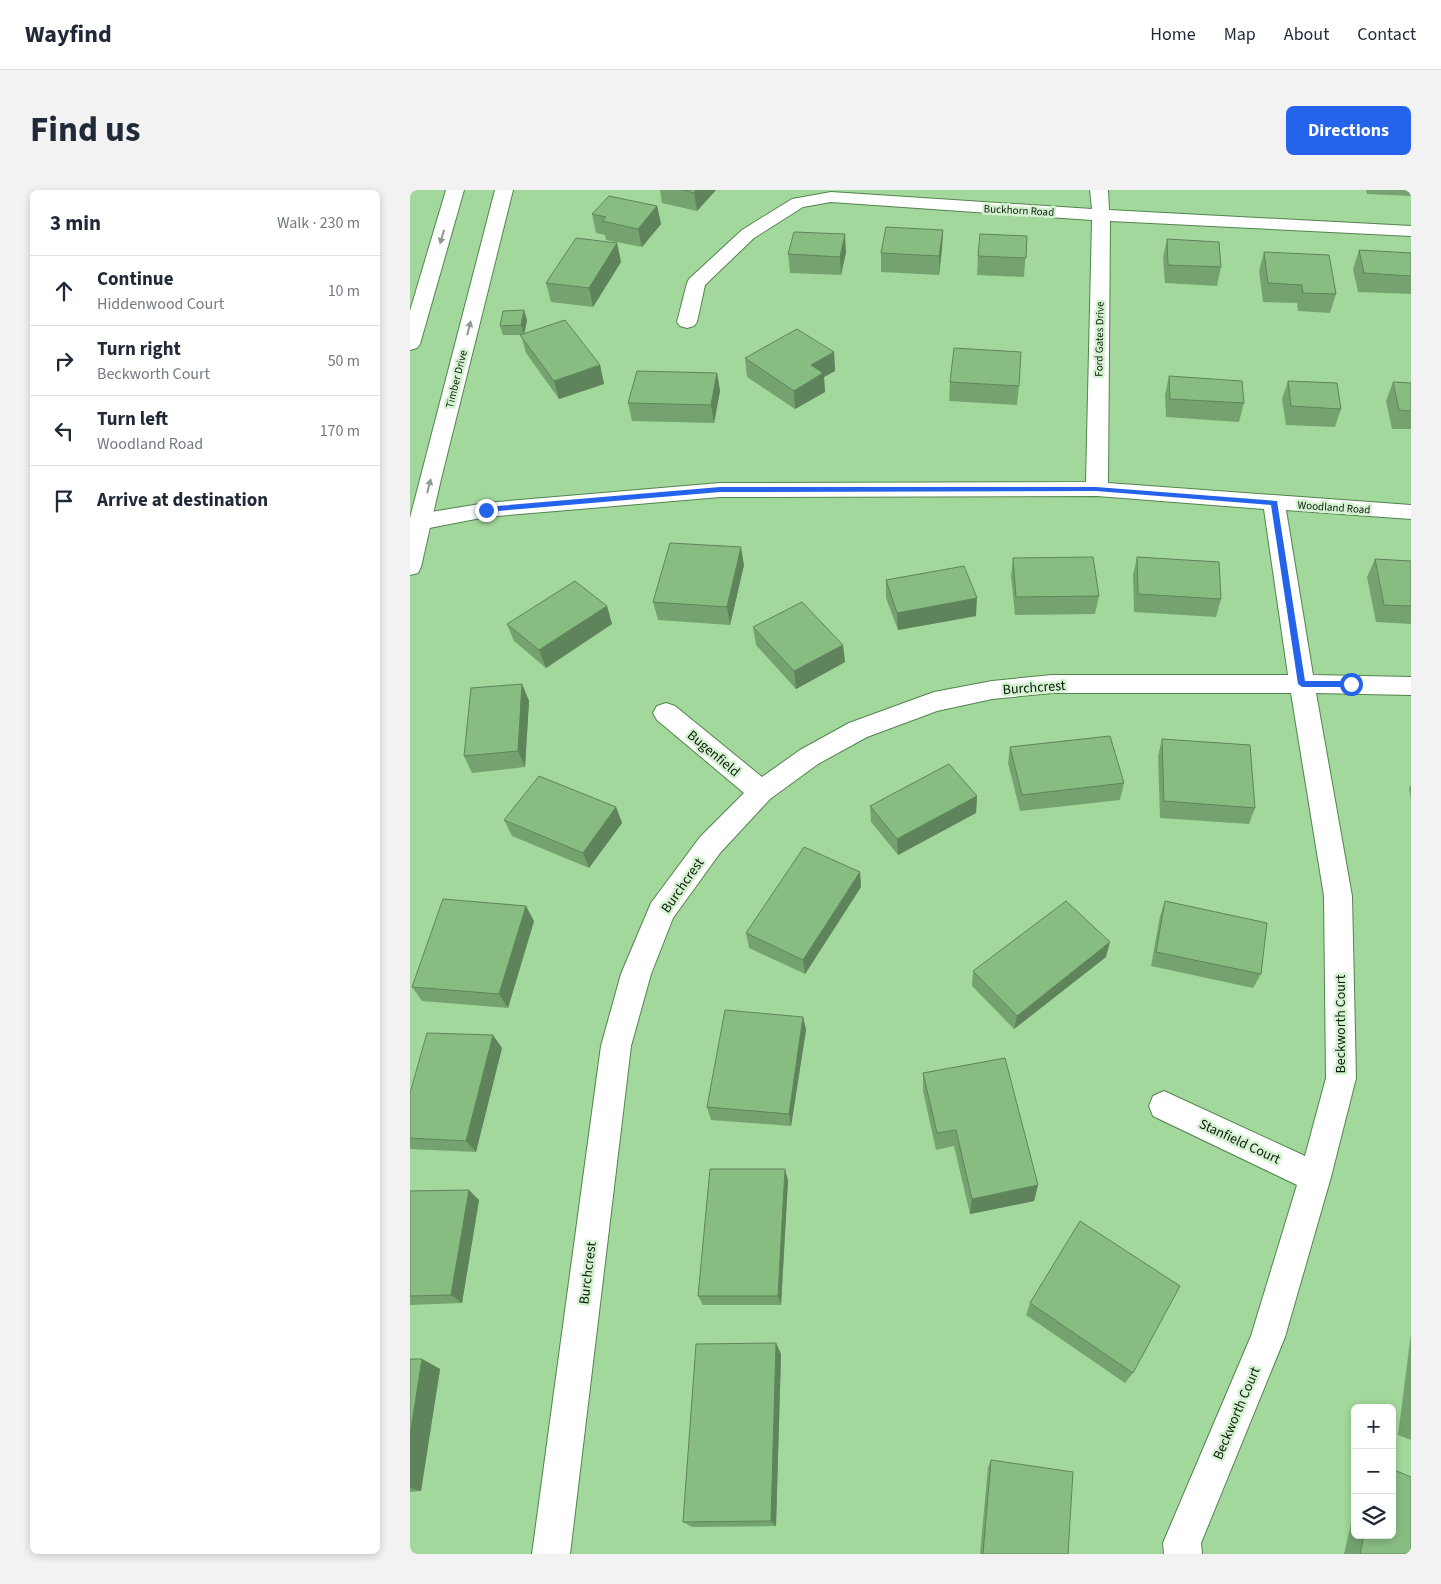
<!DOCTYPE html>
<html lang="en">
<head>
<meta charset="utf-8">
<style>
  :root { --surface:#fff; --page:#f2f2f3; --text:#1f2937; --muted:#747a83; --line:#e0e1e3; --accent:#2563eb }
  body { margin:0; font-family:"Source Sans 3",sans-serif; background:var(--page); color:var(--text) }
  .controls { position:absolute; right:15px; bottom:15px; display:grid; overflow:hidden; border-radius:8px; box-shadow:0 2px 8px #0003 }
  .controls button { width:45px; height:45px; display:grid; place-items:center; padding:0; border:0; border-bottom:1px solid var(--line); background:var(--surface); color:var(--text); font:25px sans-serif }
  .stop { position:absolute; width:15px; height:15px; margin:-11px; border:4px solid #2563eb; border-radius:50%; background:#fff }
  .stop.end { background:#2563eb; border-color:#fff; box-shadow:0 1px 5px #0008 }
  .list { margin:0; padding:0; list-style:none }
  h2 { display:flex; justify-content:space-between; align-items:center; height:65px; margin:0; padding:0 20px; font-size:21px }
  h2 small { font-size:16px; font-weight:400; color:var(--muted) }
  .list li { display:grid; grid-template-columns:32px 1fr auto; gap:15px; align-items:center; box-sizing:border-box; height:70px; padding:0 20px; border-top:1px solid var(--line) }
  .list b { display:block; font-size:19px; white-space:nowrap }
  .list p { margin:0; font-size:16px; white-space:nowrap; color:var(--muted) }
  .list em { font-size:16px; font-style:normal; color:var(--muted) }
  .icon { flex:none; width:28px; height:28px; fill:none; stroke:currentColor; stroke-width:2; stroke-linecap:round; stroke-linejoin:round }
  .map { position:relative; flex:none; width:1001px; height:1364px; overflow:hidden; border-radius:8px }
  header { display:flex; align-items:center; gap:30px; box-sizing:border-box; height:70px; padding:0 25px; background:var(--surface); border-bottom:1px solid var(--line) }
  header strong { font-size:24px }
  nav { display:flex; gap:28px; margin-inline-start:auto; font-size:18px }
  .intro { display:flex; align-items:center; justify-content:space-between; box-sizing:border-box; height:120px; padding:0 30px }
  h1 { margin:0; font-size:35px }
  .button { padding:12px 22px; border-radius:8px; background:var(--accent); color:#fff; font-size:18px; font-weight:700 }
  main { display:flex; gap:30px; padding:0 30px }
  aside { flex:1; background:var(--surface); border-radius:8px; box-shadow:0 2px 8px #0003 }
  .map>svg:first-child { display:block }
  .lines { fill:none; stroke-linecap:round; stroke-linejoin:round }
  .minor-casing { stroke:#52844d; stroke-width:2 }
  .secondary-casing { stroke:#52844d; stroke-width:2 }
  .minor { fill:#fff; fill-rule:evenodd }
  .secondary { fill:#fff; fill-rule:evenodd }
  .wall { fill:#75a370 }
  .shaded-wall { fill:#5f845b }
  .building { fill:#88bd82; stroke:#5f845b }
  .oneway { fill:#8f998f }
  .route { fill:#2563eb }
  .labels { text-anchor:middle; stroke-width:5; stroke-linejoin:round; paint-order:stroke }
  .far-street-label { font-size:11px; fill:#071c06; stroke:#d5f1d2 }
  .street-label { font-size:14px; fill:#071c06; stroke:#d5f1d2 }
</style>
</head>
<body>
<header>
<strong>Wayfind</strong>
<nav><a>Home</a><a>Map</a><a>About</a><a>Contact</a></nav>
</header>
<div class="intro"><h1>Find us</h1><a class="button">Directions</a></div>
<main>
<aside>
<h2>3 min<small>Walk · 230 m</small></h2>
<ul class="list">
<li><svg class="icon" aria-label="ahead" viewBox="0 0 24 24"><path d="M12 20V5M6 11l6-6 6 6"/></svg><div><b>Continue</b><p>Hiddenwood Court</p></div><em>10 m</em></li>
<li><svg class="icon" aria-label="right" viewBox="0 0 24 24"><path d="M7 20v-9h11M14 6l5 5-5 5"/></svg><div><b>Turn right</b><p>Beckworth Court</p></div><em>50 m</em></li>
<li><svg class="icon" aria-label="left" viewBox="0 0 24 24"><path d="M17 20v-9H6M10 6l-5 5 5 5"/></svg><div><b>Turn left</b><p>Woodland Road</p></div><em>170 m</em></li>
<li><svg class="icon" aria-label="arrive" viewBox="0 0 24 24"><path d="M6 21V4h12l-3 4 3 4H6"/></svg><div><b>Arrive at destination</b></div></li>
</ul>
</aside>
<div class="map">
<svg width="1001" height="1364" viewBox="0 0 1001 1364">
  <rect width="100%" height="100%" fill="#a2d89c"/>
  <g class="lines">
    <defs>
      <polygon id="minor" points="680,0 698,0 699,20 1001,36 1001,46 700,31 698,293 1001,315 1001,329 876,320 903,485 1001,487 1001,505 906,503 942,706 946,888 921,987 875,1147 791,1353 792,1364 754,1364 753,1353 841,1146 887,995 743,926 739,916 743,906 754,901 895,966 916,888 914,706 881,503 642,503 582,509 527,521 457,547 408,574 360,609 310,663 263,728 241,784 221,856 160,1364 122,1364 191,856 211,784 241,713 290,647 334,603 247,530 243,523 247,516 256,513 265,516 352,587 390,560 439,533 524,502 582,491 642,485 878,485 854,319 687,306 310,307 76,327 9,340 1,337 0,328 9,324 76,313 310,293 676,292 682,30 421,12 393,17 344,48 295,95 287,132 284,136 277,138 270,136 267,132 277,93 279,89 332,40 382,9 421,2 682,19"/>
      <g id="secondary">
        <polygon points="36,0 54,0 10,154 7,158 0,160 0,121"/>
        <polygon points="85,0 103,0 31,289 11,377 8,383 0,385 0,328"/>
      </g>
    </defs>
    <use href="#minor" class="minor-casing"/>
    <use href="#secondary" class="secondary-casing"/>
    <use href="#minor" class="minor"/>
    <use href="#secondary" class="secondary"/>
  </g>
  <g class="wall">
    <polygon points="250,0 306,0 287,21 252,13"/>
    <polygon points="956,0 1001,0 1001,6 957,4"/>
    <polygon points="247,16 251,34 232,57 196,50 195,45 186,43 182,24"/>
    <polygon points="533,40 532,58 529,85 471,82 471,63"/>
    <polygon points="617,46 614,87 567,85 568,66"/>
    <polygon points="757,49 811,77 807,96 755,93 753,68"/>
    <polygon points="207,53 211,72 183,117 141,112 136,93"/>
    <polygon points="949,60 1001,63 1001,104 948,102 943,79"/>
    <polygon points="436,62 431,85 380,83 378,64"/>
    <polygon points="854,62 926,104 920,123 888,121 887,113 853,112 849,81"/>
    <polygon points="117,130 114,144 190,175 194,194 149,209 116,163 111,145 93,145 90,136"/>
    <polygon points="424,162 425,181 414,187 415,202 385,219 337,187 335,168"/>
    <polygon points="307,183 310,201 304,233 222,231 218,213"/>
    <polygon points="759,186 834,213 829,232 756,227 755,205"/>
    <polygon points="878,191 931,219 925,237 876,235 872,209"/>
    <polygon points="540,192 609,196 607,215 539,211"/>
    <polygon points="983,192 1001,193 1001,239 982,239 976,211"/>
    <polygon points="727,367 811,409 806,427 724,422 723,385"/>
    <polygon points="603,368 689,406 685,424 605,425 601,386"/>
    <polygon points="965,369 1001,371 1001,434 966,432 957,387"/>
    <polygon points="334,375 320,435 248,430 243,412"/>
    <polygon points="476,390 566,426 488,440 476,408"/>
    <polygon points="197,416 202,434 136,478 104,451 97,434"/>
    <polygon points="343,437 433,455 435,472 386,499 346,455"/>
    <polygon points="112,494 119,511 115,577 62,583 54,566"/>
    <polygon points="752,549 845,618 839,634 750,628 748,566"/>
    <polygon points="600,557 714,593 710,610 610,621 598,573"/>
    <polygon points="1001,594 1001,611 999,598"/>
    <polygon points="567,606 566,623 488,665 461,632 460,616"/>
    <polygon points="206,617 212,633 179,678 102,646 94,630"/>
    <polygon points="450,682 451,697 395,784 339,758 336,743"/>
    <polygon points="755,711 851,784 843,798 741,776 750,726"/>
    <polygon points="124,731 98,818 12,811 2,797"/>
    <polygon points="696,767 604,839 562,796 563,781"/>
    <polygon points="393,827 396,840 381,936 301,930 297,917"/>
    <polygon points="92,858 66,962 0,959 0,903"/>
    <polygon points="513,883 628,995 624,1011 560,1024 544,956 526,960 513,901"/>
    <polygon points="378,990 371,1115 293,1115 288,1106"/>
    <polygon points="0,1001 69,1010 52,1113 0,1115"/>
    <polygon points="620,1113 723,1183 715,1193 616,1125"/>
    <polygon points="1001,1143 1001,1250 988,1245"/>
    <polygon points="371,1164 366,1336 282,1337 273,1332"/>
    <polygon points="0,1169 12,1169 30,1179 11,1301 0,1302"/>
    <polygon points="581,1270 658,1364 570,1364 578,1277"/>
    <polygon points="945,1316 945,1345 982,1345 1001,1364 934,1364"/>
  </g>
  <g class="shaded-wall">
    <polygon points="286,0 306,0 287,21 284,3"/>
    <polygon points="247,16 251,34 232,57 228,39"/>
    <polygon points="533,40 532,58 529,85 529,66"/>
    <polygon points="435,44 436,62 431,85 430,67"/>
    <polygon points="207,53 211,72 183,117 179,98"/>
    <polygon points="114,120 117,130 114,145 111,135"/>
    <polygon points="424,162 425,181 414,187 415,202 385,219 384,201 401,175"/>
    <polygon points="190,175 194,194 149,209 144,191"/>
    <polygon points="307,183 310,201 304,233 301,215"/>
    <polygon points="331,357 334,375 320,435 317,417"/>
    <polygon points="567,408 566,426 488,440 487,423"/>
    <polygon points="197,416 202,434 136,478 129,460"/>
    <polygon points="433,455 435,472 386,499 384,481"/>
    <polygon points="112,494 119,511 115,577 108,561"/>
    <polygon points="567,606 566,623 488,665 487,649"/>
    <polygon points="206,617 212,633 179,678 173,663"/>
    <polygon points="450,682 451,697 395,784 393,770"/>
    <polygon points="116,716 124,731 98,818 89,804"/>
    <polygon points="700,752 696,767 604,839 607,826"/>
    <polygon points="393,827 396,840 381,936 379,924"/>
    <polygon points="83,845 92,858 66,962 56,951"/>
    <polygon points="375,979 378,990 371,1115 368,1106"/>
    <polygon points="628,995 624,1011 560,1024 562,1009"/>
    <polygon points="59,1000 69,1010 52,1113 41,1105"/>
    <polygon points="366,1153 371,1164 366,1336 361,1331"/>
    <polygon points="12,1169 30,1179 11,1301 0,1298 0,1245"/>
  </g>
  <g class="building">
    <polygon points="273,0 286,0 284,3"/>
    <polygon points="199,6 247,16 228,39 192,31 196,27 182,24"/>
    <polygon points="476,37 533,40 529,66 471,63"/>
    <polygon points="384,42 435,44 430,67 378,64"/>
    <polygon points="570,44 617,46 616,68 568,66"/>
    <polygon points="166,48 207,53 179,98 136,93"/>
    <polygon points="757,49 809,52 811,77 758,75"/>
    <polygon points="949,60 1001,63 1001,86 954,83"/>
    <polygon points="854,62 919,65 926,104 893,103 892,95 858,93"/>
    <polygon points="114,120 111,135 90,136 93,121"/>
    <polygon points="155,130 190,175 144,191 110,145"/>
    <polygon points="387,139 424,162 401,175 413,183 384,201 335,168"/>
    <polygon points="544,158 611,162 609,196 540,192"/>
    <polygon points="227,181 307,183 301,215 218,213"/>
    <polygon points="759,186 832,191 834,213 760,209"/>
    <polygon points="878,191 927,193 931,219 881,216"/>
    <polygon points="983,192 1001,193 1001,221 989,220"/>
    <polygon points="260,353 331,357 317,417 243,412"/>
    <polygon points="683,367 689,406 606,407 603,368"/>
    <polygon points="727,367 809,372 811,409 728,404"/>
    <polygon points="965,369 1001,371 1001,416 974,415"/>
    <polygon points="554,376 567,408 487,423 476,390"/>
    <polygon points="165,391 197,416 129,460 97,434"/>
    <polygon points="392,412 433,455 384,481 343,437"/>
    <polygon points="112,494 108,561 54,566 61,498"/>
    <polygon points="700,546 714,593 612,605 600,557"/>
    <polygon points="752,549 840,555 845,618 754,611"/>
    <polygon points="539,574 567,606 487,649 460,616"/>
    <polygon points="129,586 206,617 173,663 94,630"/>
    <polygon points="394,657 450,682 393,770 336,743"/>
    <polygon points="33,709 116,716 89,804 2,797"/>
    <polygon points="656,711 700,752 607,826 563,781"/>
    <polygon points="755,711 857,733 851,784 746,762"/>
    <polygon points="315,820 393,827 379,924 297,917"/>
    <polygon points="17,843 83,845 56,951 0,948 0,903"/>
    <polygon points="595,868 628,995 562,1009 546,940 527,943 513,883"/>
    <polygon points="300,979 375,979 368,1106 288,1106"/>
    <polygon points="59,1000 41,1105 0,1106 0,1001"/>
    <polygon points="670,1031 770,1096 723,1183 620,1113"/>
    <polygon points="366,1153 361,1331 273,1332 286,1154"/>
    <polygon points="0,1169 12,1169 0,1245"/>
    <polygon points="581,1270 663,1282 658,1364 573,1364"/>
    <polygon points="982,1279 1001,1287 1001,1364 950,1364 954,1345 982,1345"/>
  </g>
  <defs><path id="oneway-solid" d="M-6-.8H1V-3.2L6.5 0L1 3.2V.8H-6Z" transform="scale(1.25)"/></defs>
  <g class="oneway">
    <use href="#oneway-solid" transform="translate(32 47) rotate(106)"/>
    <use href="#oneway-solid" transform="translate(59 138) rotate(-76)"/>
    <use href="#oneway-solid" transform="translate(19 296) rotate(-76)"/>
  </g>
  <polygon class="route" points="310,297 686,297 867,311 895,491 941,491 945,494 941,497 892,497 888,494 861,315 686,301 310,302 76,322 72,320 76,317"/>
  <g class="labels">
    <g class="far-street-label">
      <text transform="translate(609 20) rotate(3)" y="4">Buckhorn Road</text>
      <text transform="translate(689 149) rotate(-89)" y="4">Ford Gates Drive</text>
      <text transform="translate(46 189) rotate(-76)" y="4">Timber Drive</text>
      <text transform="translate(924 317) rotate(4)" y="4">Woodland Road</text>
    </g>
    <g class="street-label">
      <text transform="translate(624 497) rotate(-4)" y="5">Burchcrest</text>
      <text transform="translate(304 563) rotate(40)" y="5">Bugenfield</text>
      <text transform="translate(272 695) rotate(-55)" y="5">Burchcrest</text>
      <text transform="translate(930 834) rotate(-90)" y="5">Beckworth Court</text>
      <text transform="translate(830 951) rotate(25)" y="5">Stanfield Court</text>
      <text transform="translate(177 1083) rotate(-83)" y="5">Burchcrest</text>
      <text transform="translate(826 1223) rotate(-67)" y="5">Beckworth Court</text>
    </g>
  </g>
</svg>
<div class="controls">
<button>+</button>
<button>−</button>
<button><svg class="icon" aria-label="layers" viewBox="0 0 24 24"><path d="M12 4l9 5-9 5-9-5zM3 14l9 5 9-5"/></svg></button>
</div>
<div class="stop" style="left:941px;top:494px"></div>
<div class="stop end" style="left:76px;top:320px"></div>
</div>
</main>
</body>
</html>
